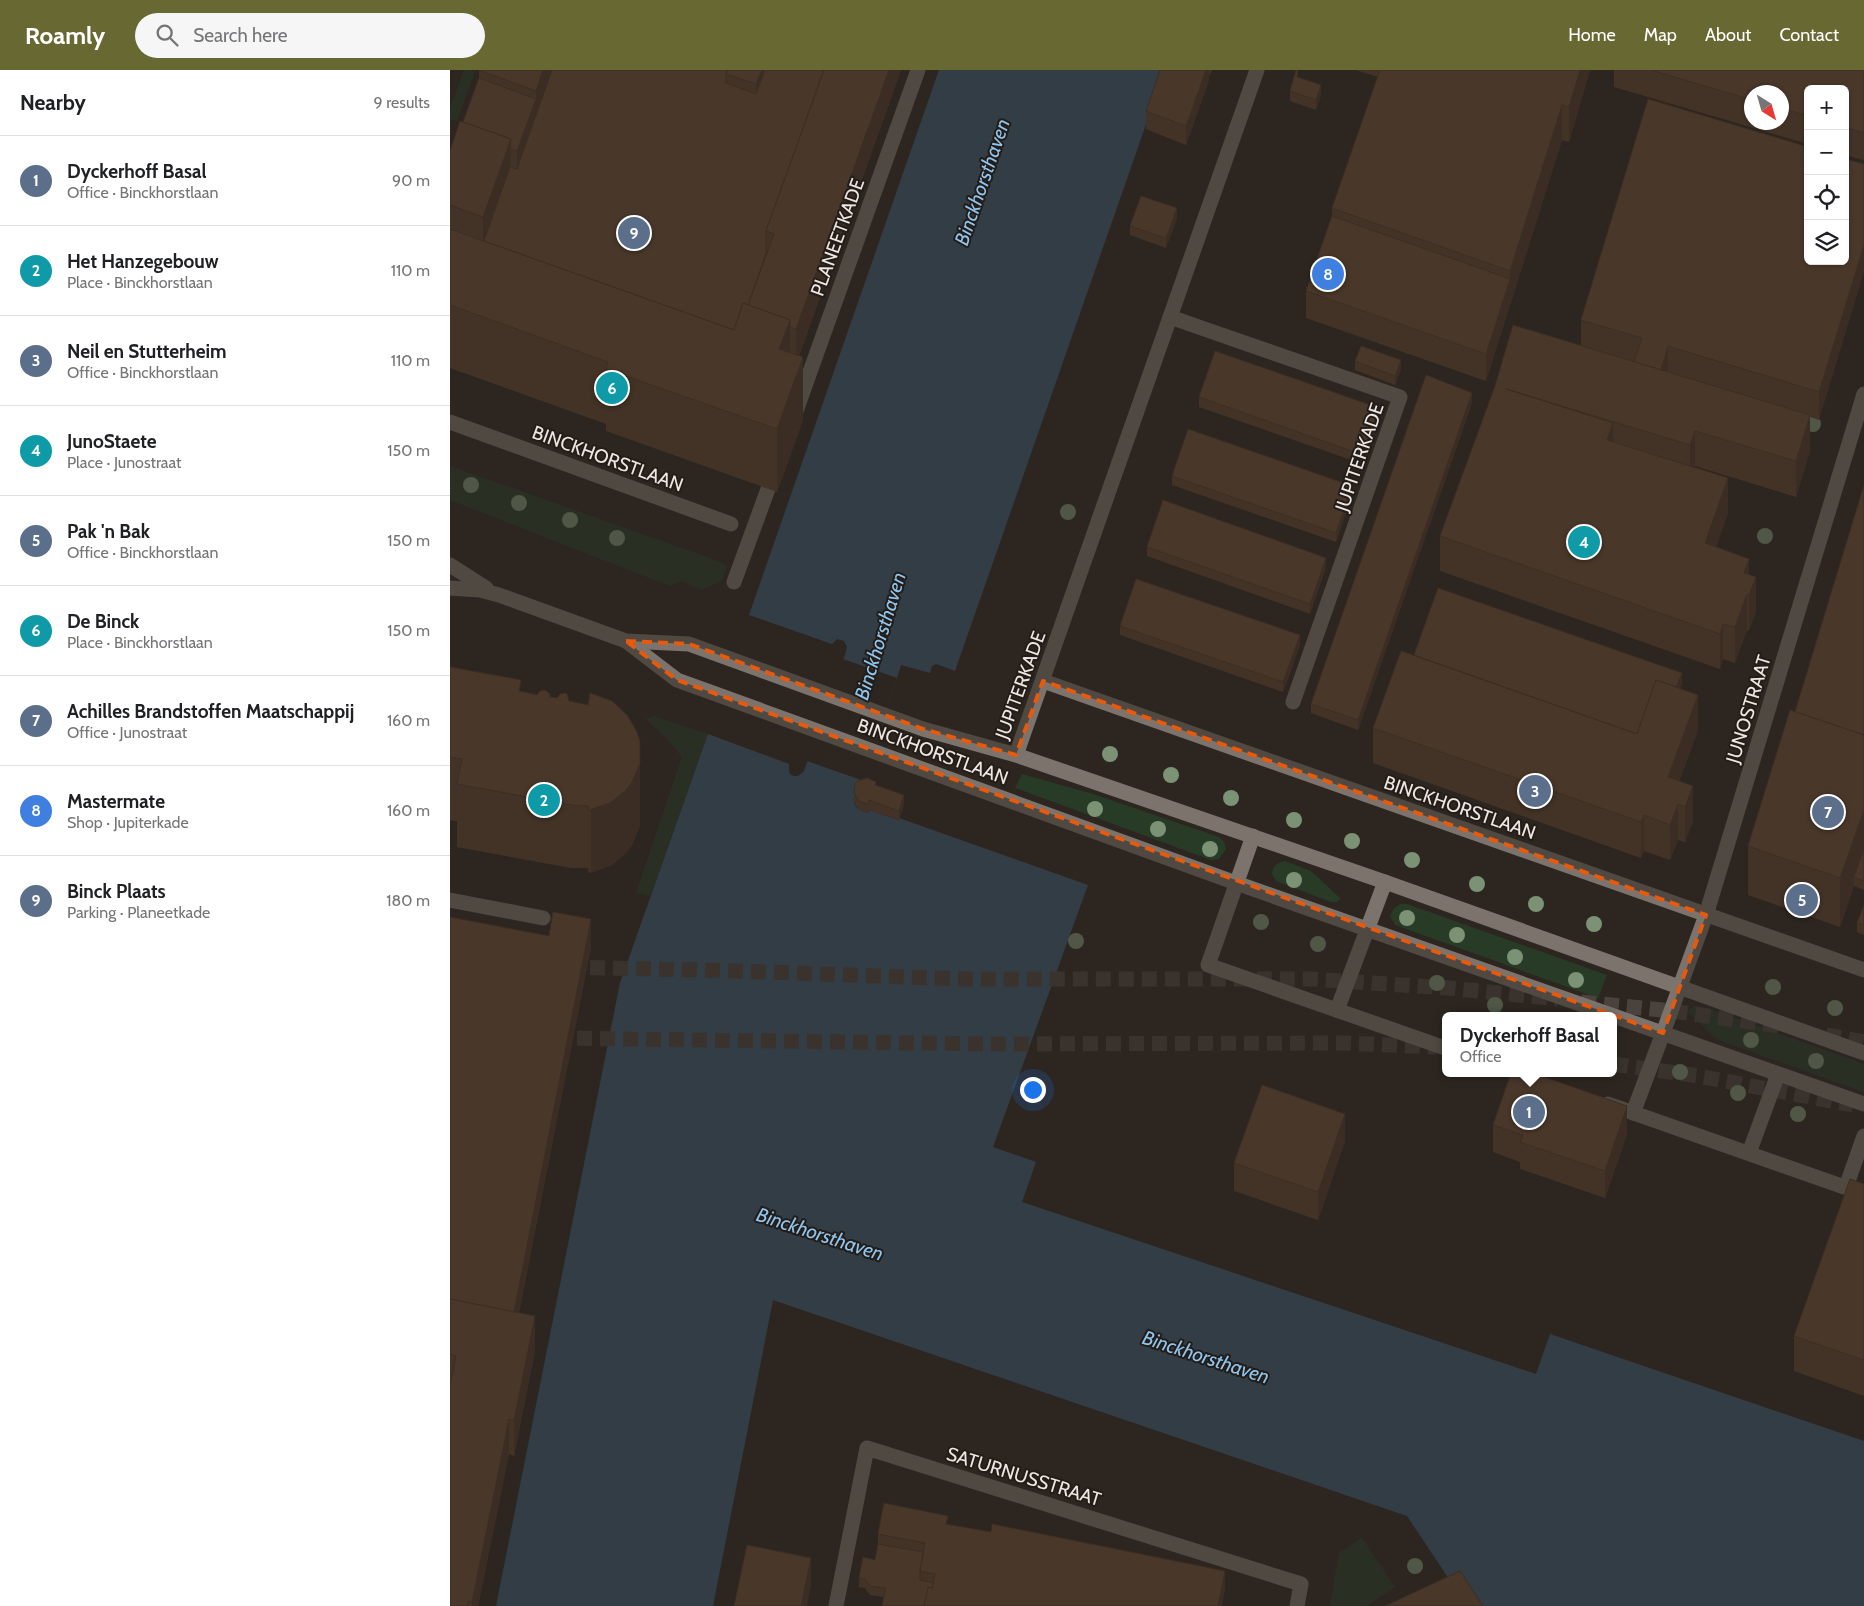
<!DOCTYPE html>
<html lang="en">
<head>
<meta charset="utf-8">
<style>
  :root { --surface:#fff; --page:#f6f6f6; --text:#202124; --muted:#757577; --line:#e0e0e0; --accent:#676832 }
  body { margin:0; font-family:Cabin,sans-serif; background:var(--page); color:var(--text) }
  .controls { position:absolute; right:15px; top:15px; display:grid; overflow:hidden; border-radius:8px; box-shadow:0 1px 4px #0004 }
  .controls button { width:45px; height:45px; display:grid; place-items:center; padding:0; border:0; border-bottom:1px solid var(--line); background:var(--surface); color:var(--text); font:25px sans-serif }
  .compass { position:absolute; left:1294px; top:15px; width:45px; height:45px; border-radius:50%; background:var(--surface); box-shadow:0 1px 4px #0004; rotate:143deg }
  .you { position:absolute; left:582px; top:1019px; width:18px; height:18px; margin:-12px; border:4px solid #fff; border-radius:50%; background:#1a73e8; box-shadow:0 0 0 8px #1a73e833 }
  .badge { display:grid; place-items:center; width:32px; height:32px; border-radius:50%; background:var(--accent); color:#fff; font-size:16px; font-weight:700 }
  .pin { position:absolute; translate:-50% -50%; border:2px solid #fff; box-shadow:0 1px 5px #0006 }
  .popup { position:absolute; left:992px; top:942px; width:175px; height:65px; box-sizing:border-box; display:grid; place-content:center; border-radius:8px; background:var(--surface); filter:drop-shadow(0 1px 4px #0005); font-size:16px; white-space:nowrap; color:var(--muted) }
  .popup b { font-size:19px; color:var(--text) }
  .popup::after { content:''; position:absolute; left:50%; top:100%; margin-left:-10px; border:10px solid transparent; border-top-color:var(--surface) }
  .list { margin:0; padding:0; list-style:none }
  h2 { display:flex; justify-content:space-between; align-items:center; height:65px; margin:0; padding:0 20px; font-size:21px }
  h2 small { font-size:16px; font-weight:400; color:var(--muted) }
  .list li { display:grid; grid-template-columns:32px 1fr auto; gap:15px; align-items:center; box-sizing:border-box; height:90px; padding:0 20px; border-top:1px solid var(--line) }
  .list b { display:block; font-size:19px; white-space:nowrap }
  .list p { margin:0; font-size:16px; white-space:nowrap; color:var(--muted) }
  .list em { font-size:16px; font-style:normal; color:var(--muted) }
  .icon { flex:none; width:28px; height:28px; fill:none; stroke:currentColor; stroke-width:2; stroke-linecap:round; stroke-linejoin:round }
  .map { position:relative; flex:none; width:1414px; height:1536px; overflow:hidden }
  header { display:flex; align-items:center; gap:30px; box-sizing:border-box; height:70px; padding:0 25px; background:var(--accent); color:#fff }
  header strong { font-size:24px }
  nav { display:flex; gap:28px; margin-inline-start:auto; font-size:18px }
  .search { width:350px; height:45px; background:var(--page); display:flex; align-items:center; gap:12px; box-sizing:border-box; padding:0 18px; border-radius:28px; color:var(--muted); font-size:19px }
  main { display:flex }
  aside { flex:1; background:var(--surface) }
  .map>svg:first-child { display:block }
  .green { fill:#273b27 }
  .water { fill:#3a5a72 }
  .pier { fill:#2d2620 }
  .lines { fill:none; stroke-linecap:round; stroke-linejoin:round }
  .primary-tunnel { stroke:#4a433d; stroke-width:15; stroke-dasharray:15 8; stroke-linecap:butt }
  .service { stroke:#7b736c; stroke-width:15 }
  .pedestrian { stroke:#7b736c; stroke-width:15 }
  .minor { stroke:#7b736c; stroke-width:15 }
  .tertiary { stroke:#7b736c; stroke-width:15 }
  .tree { fill:#7b9274 }
  .wall { fill:#5d442e; fill-rule:evenodd }
  .shaded-wall { fill:#4c3726 }
  .building { fill:#6c4f36; stroke:#4c3726 }
  .marked { fill:none; stroke:#e8590c; stroke-width:4; stroke-dasharray:10 6; stroke-linejoin:round }
  .labels { text-anchor:middle; stroke-width:4; stroke-linejoin:round; paint-order:stroke }
  .street-label { font-size:19px; fill:#ece7e4; stroke:#231c17 }
  .water-label { font-size:20px; font-style:italic; fill:#8dc5f0; stroke:#231c17 }
</style>
</head>
<body>
<header>
<strong>Roamly</strong>
<div class="search"><svg class="icon" aria-label="search" viewBox="0 0 24 24"><circle cx="10" cy="10" r="6"/><path d="M15 15l6 6"/></svg>Search here</div>
<nav><a>Home</a><a>Map</a><a>About</a><a>Contact</a></nav>
</header>
<main>
<aside>
<h2>Nearby<small>9 results</small></h2>
<ul class="list">
<li><span class="badge" style="background:#5c6f8a">1</span><div><b>Dyckerhoff Basal</b><p>Office · Binckhorstlaan</p></div><em>90 m</em></li>
<li><span class="badge" style="background:#0f9aa8">2</span><div><b>Het Hanzegebouw</b><p>Place · Binckhorstlaan</p></div><em>110 m</em></li>
<li><span class="badge" style="background:#5c6f8a">3</span><div><b>Neil en Stutterheim</b><p>Office · Binckhorstlaan</p></div><em>110 m</em></li>
<li><span class="badge" style="background:#0f9aa8">4</span><div><b>JunoStaete</b><p>Place · Junostraat</p></div><em>150 m</em></li>
<li><span class="badge" style="background:#5c6f8a">5</span><div><b>Pak 'n Bak</b><p>Office · Binckhorstlaan</p></div><em>150 m</em></li>
<li><span class="badge" style="background:#0f9aa8">6</span><div><b>De Binck</b><p>Place · Binckhorstlaan</p></div><em>150 m</em></li>
<li><span class="badge" style="background:#5c6f8a">7</span><div><b>Achilles Brandstoffen Maatschappij</b><p>Office · Junostraat</p></div><em>160 m</em></li>
<li><span class="badge" style="background:#3f7fe0">8</span><div><b>Mastermate</b><p>Shop · Jupiterkade</p></div><em>160 m</em></li>
<li><span class="badge" style="background:#5c6f8a">9</span><div><b>Binck Plaats</b><p>Parking · Planeetkade</p></div><em>180 m</em></li>
</ul>
</aside>
<div class="map">
<svg width="1414" height="1536" viewBox="0 0 1414 1536">
  <rect width="100%" height="100%" fill="#2d2620"/>
  <g class="green">
    <polygon points="14,0 25,1 7,51 0,49 0,39"/>
    <polygon points="0,396 268,491 277,496 272,510 252,520 232,511 220,516 0,430"/>
    <polygon points="204,646 258,664 200,826 186,823 232,687 219,671 196,649"/>
    <polygon points="572,704 643,724 769,767 774,772 776,779 769,789 761,790 565,718"/>
    <path d="M 835,791 L 861,801 L 891,829 L 887,832 L 881,832 L 826,811 L 822,804 C 823,796 827,792 835,791 Z"/>
    <polygon points="950,834 957,834 1157,905 1148,928 945,855 940,846 944,838"/>
    <polygon points="1245,936 1253,937 1414,994 1414,1022 1266,969 1237,941"/>
    <polygon points="912,1468 945,1517 916,1536 880,1536 889,1483"/>
  </g>
  <path class="water" d="M 489,0 L 715,0 L 505,601 L 486,594 L 482,596 L 480,603 L 451,595 L 447,608 L 404,728 C 403,738 409,740 418,743 L 419,740 L 448,750 L 449,748 L 638,815 L 543,1077 L 586,1092 L 572,1132 L 1086,1304 L 1100,1264 L 1414,1371 L 1414,1536 L 1017,1536 L 957,1446 L 323,1230 L 263,1536 L 46,1536 L 170,913 L 258,664 L 339,694 L 339,703 C 345,709 349,706 354,701 L 395,585 L 397,577 L 394,571 L 387,569 L 382,574 L 299,545 Z"/>
  <polygon class="pier" points="393,589 447,608 411,710 357,691"/>
  <g class="lines">
    <g class="primary-tunnel">
      <polyline points="117,897 287,901 514,909 862,909 999,918 1108,929"/>
      <polyline points="1131,932 1222,941 1329,956"/>
      <polyline points="1376,965 1414,972"/>
      <polyline points="104,968 545,974 893,973 986,977"/>
      <polyline points="1163,994 1248,1006 1403,1035"/>
    </g>
    <g class="service">
      <polyline points="720,247 950,327 843,632"/>
      <polyline points="803,766 758,895 995,978"/>
      <polyline points="0,830 93,848"/>
      <polyline points="887,940 935,812"/>
      <polyline points="1158,1034 1414,1124"/>
      <polyline points="1183,1043 1213,963"/>
      <polyline points="1299,1083 1328,1004"/>
      <polyline points="1396,1117 1414,1066"/>
      <polyline points="386,1536 417,1378 851,1514 847,1536"/>
    </g>
    <g class="pedestrian">
      <polyline points="346,341 468,0"/>
      <polyline points="284,512 318,419"/>
    </g>
    <g class="minor">
      <polyline points="0,352 281,454"/>
      <polyline points="593,611 1414,900"/>
      <polyline points="566,685 807,0"/>
      <polyline points="1213,963 1256,845 1414,324"/>
    </g>
    <g class="tertiary">
      <polyline points="0,495 36,518"/>
      <polyline points="0,518 30,520 49,525 176,571 239,574 473,659 566,685 935,812 1414,983"/>
      <polyline points="176,571 227,610 786,813 1414,1034"/>
    </g>
  </g>
  <g class="tree">
    <circle cx="1363" cy="354" r="8"/>
    <circle cx="21" cy="415" r="8"/>
    <circle cx="69" cy="433" r="8"/>
    <circle cx="618" cy="442" r="8"/>
    <circle cx="120" cy="450" r="8"/>
    <circle cx="1315" cy="466" r="8"/>
    <circle cx="167" cy="468" r="8"/>
    <circle cx="660" cy="684" r="8"/>
    <circle cx="721" cy="705" r="8"/>
    <circle cx="781" cy="728" r="8"/>
    <circle cx="645" cy="739" r="8"/>
    <circle cx="844" cy="750" r="8"/>
    <circle cx="708" cy="759" r="8"/>
    <circle cx="902" cy="771" r="8"/>
    <circle cx="760" cy="779" r="8"/>
    <circle cx="962" cy="790" r="8"/>
    <circle cx="844" cy="810" r="8"/>
    <circle cx="1027" cy="814" r="8"/>
    <circle cx="1086" cy="834" r="8"/>
    <circle cx="957" cy="848" r="8"/>
    <circle cx="811" cy="852" r="8"/>
    <circle cx="1144" cy="854" r="8"/>
    <circle cx="1007" cy="865" r="8"/>
    <circle cx="626" cy="871" r="8"/>
    <circle cx="868" cy="874" r="8"/>
    <circle cx="1065" cy="887" r="8"/>
    <circle cx="1126" cy="910" r="8"/>
    <circle cx="987" cy="913" r="8"/>
    <circle cx="1323" cy="917" r="8"/>
    <circle cx="1045" cy="935" r="8"/>
    <circle cx="1385" cy="938" r="8"/>
    <circle cx="1301" cy="970" r="8"/>
    <circle cx="1366" cy="991" r="8"/>
    <circle cx="1230" cy="1002" r="8"/>
    <circle cx="1288" cy="1023" r="8"/>
    <circle cx="1348" cy="1044" r="8"/>
    <circle cx="965" cy="1496" r="8"/>
  </g>
  <g class="wall">
    <polygon points="29,0 451,0 349,286 353,350 327,422 156,361 156,354 0,298 0,81 13,52 29,8"/>
    <polygon points="710,0 762,0 759,6 759,10 736,75 696,59 696,41"/>
    <polygon points="906,0 1140,0 1119,72 1112,70 1036,311 856,248 856,221 882,146 882,138 928,7"/>
    <path d="M 1164,0 L 1414,0 L 1414,90 L 1395,85 L 1395,19 L 1358,19 L 1358,74 L 1164,17 ZM 1302,22 L 1332,22 L 1332,52 L 1302,52 Z"/>
    <polygon points="848,7 871,25 866,40 840,31 840,21"/>
    <polygon points="727,148 716,178 680,165 680,156"/>
    <polygon points="1395,191 1369,350 1360,347 1360,381 1346,427 1245,396 1244,397 1278,443 1266,477 1299,505 1306,542 1299,560 1297,560 1285,593 1273,589 1270,599 990,501 990,466 1131,276 1131,250"/>
    <polygon points="905,291 951,299 945,315 905,300"/>
    <polygon points="749,327 929,348 913,394 749,337"/>
    <polygon points="1022,333 908,660 861,643 861,634"/>
    <polygon points="722,406 902,425 886,472 722,415"/>
    <polygon points="1414,415 1414,820 1404,816 1390,857 1298,825 1298,776 1345,642"/>
    <polygon points="697,477 876,497 860,544 697,486"/>
    <polygon points="670,556 850,575 833,622 670,565"/>
    <polygon points="964,585 1232,613 1230,618 1248,660 1229,711 1243,751 1235,772 1228,770 1220,790 1194,781 1191,788 923,693 923,658"/>
    <polygon points="0,597 71,621 119,631 190,756 182,775 176,783 160,796 139,803 138,798 121,798 7,777 7,751 0,750"/>
    <polygon points="426,715 454,734 449,750 419,740 418,743 409,740 404,732 404,723"/>
    <polygon points="1414,835 1414,865 1407,862 1407,853"/>
    <polygon points="0,847 141,877 69,1243 85,1281 64,1386 59,1384 28,1536 0,1536"/>
    <polygon points="1043,1055 1177,1064 1155,1128 1070,1099 1070,1092 1043,1082"/>
    <polygon points="895,1071 868,1150 784,1121 784,1093"/>
    <polygon points="1414,1114 1414,1326 1344,1301 1344,1266"/>
    <polygon points="498,1454 775,1519 434,1527 420,1525 415,1518 409,1517 409,1508 425,1490 428,1474 428,1464"/>
  </g>
  <g class="shaded-wall">
    <polygon points="93,0 106,0 67,109 67,81 86,29 86,21"/>
    <polygon points="312,0 318,0 306,33 306,14"/>
    <polygon points="439,0 451,0 346,294 346,259"/>
    <polygon points="756,0 759,0 759,10 736,75 736,56"/>
    <polygon points="1130,0 1140,0 1119,72 1119,37"/>
    <polygon points="871,15 871,25 866,40 866,30"/>
    <polygon points="1112,35 1112,70 1060,236 1060,201"/>
    <polygon points="61,69 60,106 33,182 33,147"/>
    <polygon points="727,138 727,148 716,178 716,168"/>
    <polygon points="1414,175 1414,202 1369,350 1369,322"/>
    <polygon points="1060,209 1060,236 1036,311 1036,284"/>
    <polygon points="340,250 340,303 329,279"/>
    <polygon points="1218,276 1218,303 1209,307"/>
    <polygon points="353,287 353,350 327,422 327,359"/>
    <polygon points="951,290 951,299 945,315 945,306"/>
    <polygon points="1022,323 1022,333 908,660 908,650"/>
    <polygon points="929,338 929,348 913,394 913,385"/>
    <polygon points="1360,345 1360,381 1346,427 1346,391"/>
    <polygon points="1163,353 1163,388 1157,370"/>
    <polygon points="1245,361 1245,396 1240,410 1240,375"/>
    <polygon points="1278,408 1278,443 1255,509 1255,473"/>
    <polygon points="902,416 902,425 886,472 886,463"/>
    <polygon points="876,488 876,497 860,544 860,534"/>
    <polygon points="1299,489 1299,524 1306,507 1306,542 1299,560 1299,525 1297,524 1297,560 1285,593 1285,557 1294,503"/>
    <polygon points="1273,554 1273,589 1270,599 1270,564"/>
    <polygon points="850,565 850,575 833,622 833,612"/>
    <polygon points="1232,603 1232,613 1218,649 1218,640"/>
    <polygon points="1248,625 1248,660 1218,743 1218,707"/>
    <polygon points="190,672 190,756 182,775 176,783 160,796 141,803 141,740"/>
    <polygon points="1243,716 1243,751 1235,772 1235,737"/>
    <polygon points="454,725 454,734 449,750 449,741"/>
    <polygon points="1228,734 1228,770 1220,790 1220,755"/>
    <polygon points="1414,740 1414,788 1404,807 1404,816 1390,857 1390,808"/>
    <polygon points="1194,745 1194,781 1191,788 1191,752"/>
    <polygon points="141,849 141,877 62,1278 62,1250"/>
    <polygon points="1177,1036 1177,1064 1155,1128 1155,1101"/>
    <polygon points="895,1044 895,1071 868,1150 868,1122"/>
    <polygon points="85,1246 85,1281 64,1386 64,1350"/>
    <polygon points="59,1349 59,1384 28,1536 22,1536 22,1532"/>
    <polygon points="361,1488 361,1515 357,1536 351,1536"/>
    <polygon points="775,1501 775,1519 772,1536 768,1536"/>
  </g>
  <g class="building">
    <polygon points="29,0 93,0 86,21"/>
    <polygon points="102,0 278,0 276,4 276,13 306,24 315,0 374,0 316,161 316,184 298,235 293,233 284,260 34,171 60,97 67,99"/>
    <polygon points="278,0 312,0 306,14 276,4"/>
    <polygon points="374,0 439,0 346,259 340,257 340,250 298,235 324,164 316,161"/>
    <polygon points="710,0 756,0 736,56 696,41"/>
    <polygon points="846,0 848,1 847,7 871,15 866,30 840,21"/>
    <polygon points="930,0 1130,0 1119,37 1112,35 1060,201 882,138"/>
    <polygon points="1201,0 1414,0 1414,63 1395,57 1395,19 1358,19 1358,46 1332,38 1332,22 1302,22 1302,30"/>
    <polygon points="29,8 86,29 67,81 60,79 61,69 13,52"/>
    <polygon points="1198,29 1358,77 1358,191 1395,191 1395,89 1414,94 1414,175 1369,322 1218,276 1211,300 1184,292 1192,268 1131,250"/>
    <polygon points="10,51 61,69 33,147 0,135 0,81"/>
    <polygon points="691,126 727,138 716,168 680,156"/>
    <polygon points="882,146 1060,209 1036,284 856,221"/>
    <polygon points="0,159 284,260 293,233 340,250 329,279 353,287 327,359 156,299 158,292 0,235"/>
    <polygon points="1063,255 1360,345 1346,391 1245,361 1240,375 1056,319 1163,353 1157,370 1278,408 1255,473 1299,489 1294,503 1306,507 1299,525 1297,524 1285,557 1273,554 1270,564 990,466 1045,316"/>
    <polygon points="911,276 951,290 945,306 905,291"/>
    <polygon points="765,281 929,338 913,385 749,327"/>
    <polygon points="976,305 1022,323 908,650 861,634"/>
    <polygon points="738,359 902,416 886,463 722,406"/>
    <polygon points="1414,415 1414,665 1345,642"/>
    <polygon points="713,430 876,488 860,534 697,477"/>
    <polygon points="686,509 850,565 833,612 670,556"/>
    <polygon points="988,518 1232,603 1226,617 1206,610 1187,664 964,585"/>
    <polygon points="951,581 1187,664 1206,610 1248,625 1218,707 1243,716 1235,737 1228,734 1220,755 1194,745 1191,752 923,658"/>
    <polygon points="0,597 71,610 69,621 87,625 90,621 95,620 100,624 100,627 107,628 110,624 114,623 117,624 119,631 138,635 140,623 162,631 177,645 187,662 190,672 190,693 182,712 176,720 160,733 139,740 138,736 121,735 7,714 12,689 0,687"/>
    <polygon points="1340,640 1414,665 1414,740 1390,808 1298,776"/>
    <polygon points="417,708 426,712 425,715 454,725 449,741 419,730 418,734 409,731 404,723 405,714 408,711"/>
    <polygon points="1414,778 1414,811 1404,807"/>
    <polygon points="1414,835 1414,855 1407,853"/>
    <polygon points="103,842 141,849 64,1242 0,1229 0,847 99,866"/>
    <polygon points="1061,1003 1083,1003 1177,1036 1155,1101 1070,1072 1073,1065 1043,1055"/>
    <polygon points="812,1015 895,1044 868,1122 784,1093"/>
    <polygon points="1400,1109 1414,1114 1414,1290 1344,1266"/>
    <polygon points="0,1229 85,1246 64,1350 59,1349 22,1532 18,1531 17,1536 0,1536 0,1317 6,1286 0,1284"/>
    <polygon points="434,1433 498,1446 496,1454 541,1462 542,1454 775,1501 768,1536 474,1536 478,1517 482,1518 485,1504 470,1501 475,1473 428,1464"/>
    <polygon points="428,1474 473,1482 470,1501 470,1510 483,1513 482,1518 478,1517 474,1536 432,1536 436,1518 420,1516 415,1509 409,1508 413,1487 425,1490"/>
    <polygon points="297,1475 361,1488 351,1536 284,1536"/>
    <polygon points="1010,1501 1033,1536 935,1536"/>
  </g>
  <path d="M0 0H1414V1536H0ZM 176,571 L 239,574 L 473,659 L 566,685 L 593,611 L 1256,845 L 1213,963 L 227,610 Z" fill="#2d2620" fill-opacity=".55" fill-rule="evenodd"/>
  <path class="marked" d="M 176,571 L 239,574 L 473,659 L 566,685 L 593,611 L 1256,845 L 1213,963 L 227,610 Z"/>
  <g class="labels">
    <g class="street-label">
      <text transform="translate(387 167) rotate(-70)" y="7">PLANEETKADE</text>
      <text transform="translate(909 387) rotate(-71)" y="7">JUPITERKADE</text>
      <text transform="translate(158 388) rotate(20)" y="7">BINCKHORSTLAAN</text>
      <text transform="translate(570 615) rotate(-70)" y="7">JUPITERKADE</text>
      <text transform="translate(1298 639) rotate(-73)" y="7">JUNOSTRAAT</text>
      <text transform="translate(483 681) rotate(20)" y="7">BINCKHORSTLAAN</text>
      <text transform="translate(1010 737) rotate(19)" y="7">BINCKHORSTLAAN</text>
      <text transform="translate(574 1406) rotate(17)" y="7">SATURNUSSTRAAT</text>
    </g>
    <g class="water-label">
      <text transform="translate(532 112) rotate(-71)" y="7">Binckhorsthaven</text>
      <text transform="translate(430 566) rotate(-73)" y="7">Binckhorsthaven</text>
      <text transform="translate(370 1164) rotate(18)" y="7">Binckhorsthaven</text>
      <text transform="translate(756 1287) rotate(18)" y="7">Binckhorsthaven</text>
    </g>
  </g>
</svg>
<div class="controls">
<button>+</button>
<button>−</button>
<button><svg class="icon" aria-label="locate" viewBox="0 0 24 24"><circle cx="12" cy="12" r="6"/><path d="M12 2v4M12 18v4M2 12h4M18 12h4"/></svg></button>
<button><svg class="icon" aria-label="layers" viewBox="0 0 24 24"><path d="M12 4l9 5-9 5-9-5zM3 14l9 5 9-5"/></svg></button>
</div>
<svg class="compass" viewBox="-18 -18 36 36"><path d="M0-13l5 13h-10z" fill="#e53935"/><path d="M0 13l5-13h-10z" fill="#757577"/></svg>
<div class="you"></div>
<div class="pin badge" style="left:1079px;top:1042px;background:#5c6f8a">1</div>
<div class="popup"><b>Dyckerhoff Basal</b>Office</div>
<div class="pin badge" style="left:94px;top:730px;background:#0f9aa8">2</div>
<div class="pin badge" style="left:1085px;top:721px;background:#5c6f8a">3</div>
<div class="pin badge" style="left:1134px;top:472px;background:#0f9aa8">4</div>
<div class="pin badge" style="left:1352px;top:830px;background:#5c6f8a">5</div>
<div class="pin badge" style="left:162px;top:318px;background:#0f9aa8">6</div>
<div class="pin badge" style="left:1378px;top:742px;background:#5c6f8a">7</div>
<div class="pin badge" style="left:878px;top:204px;background:#3f7fe0">8</div>
<div class="pin badge" style="left:184px;top:163px;background:#5c6f8a">9</div>
</div>
</main>
</body>
</html>
